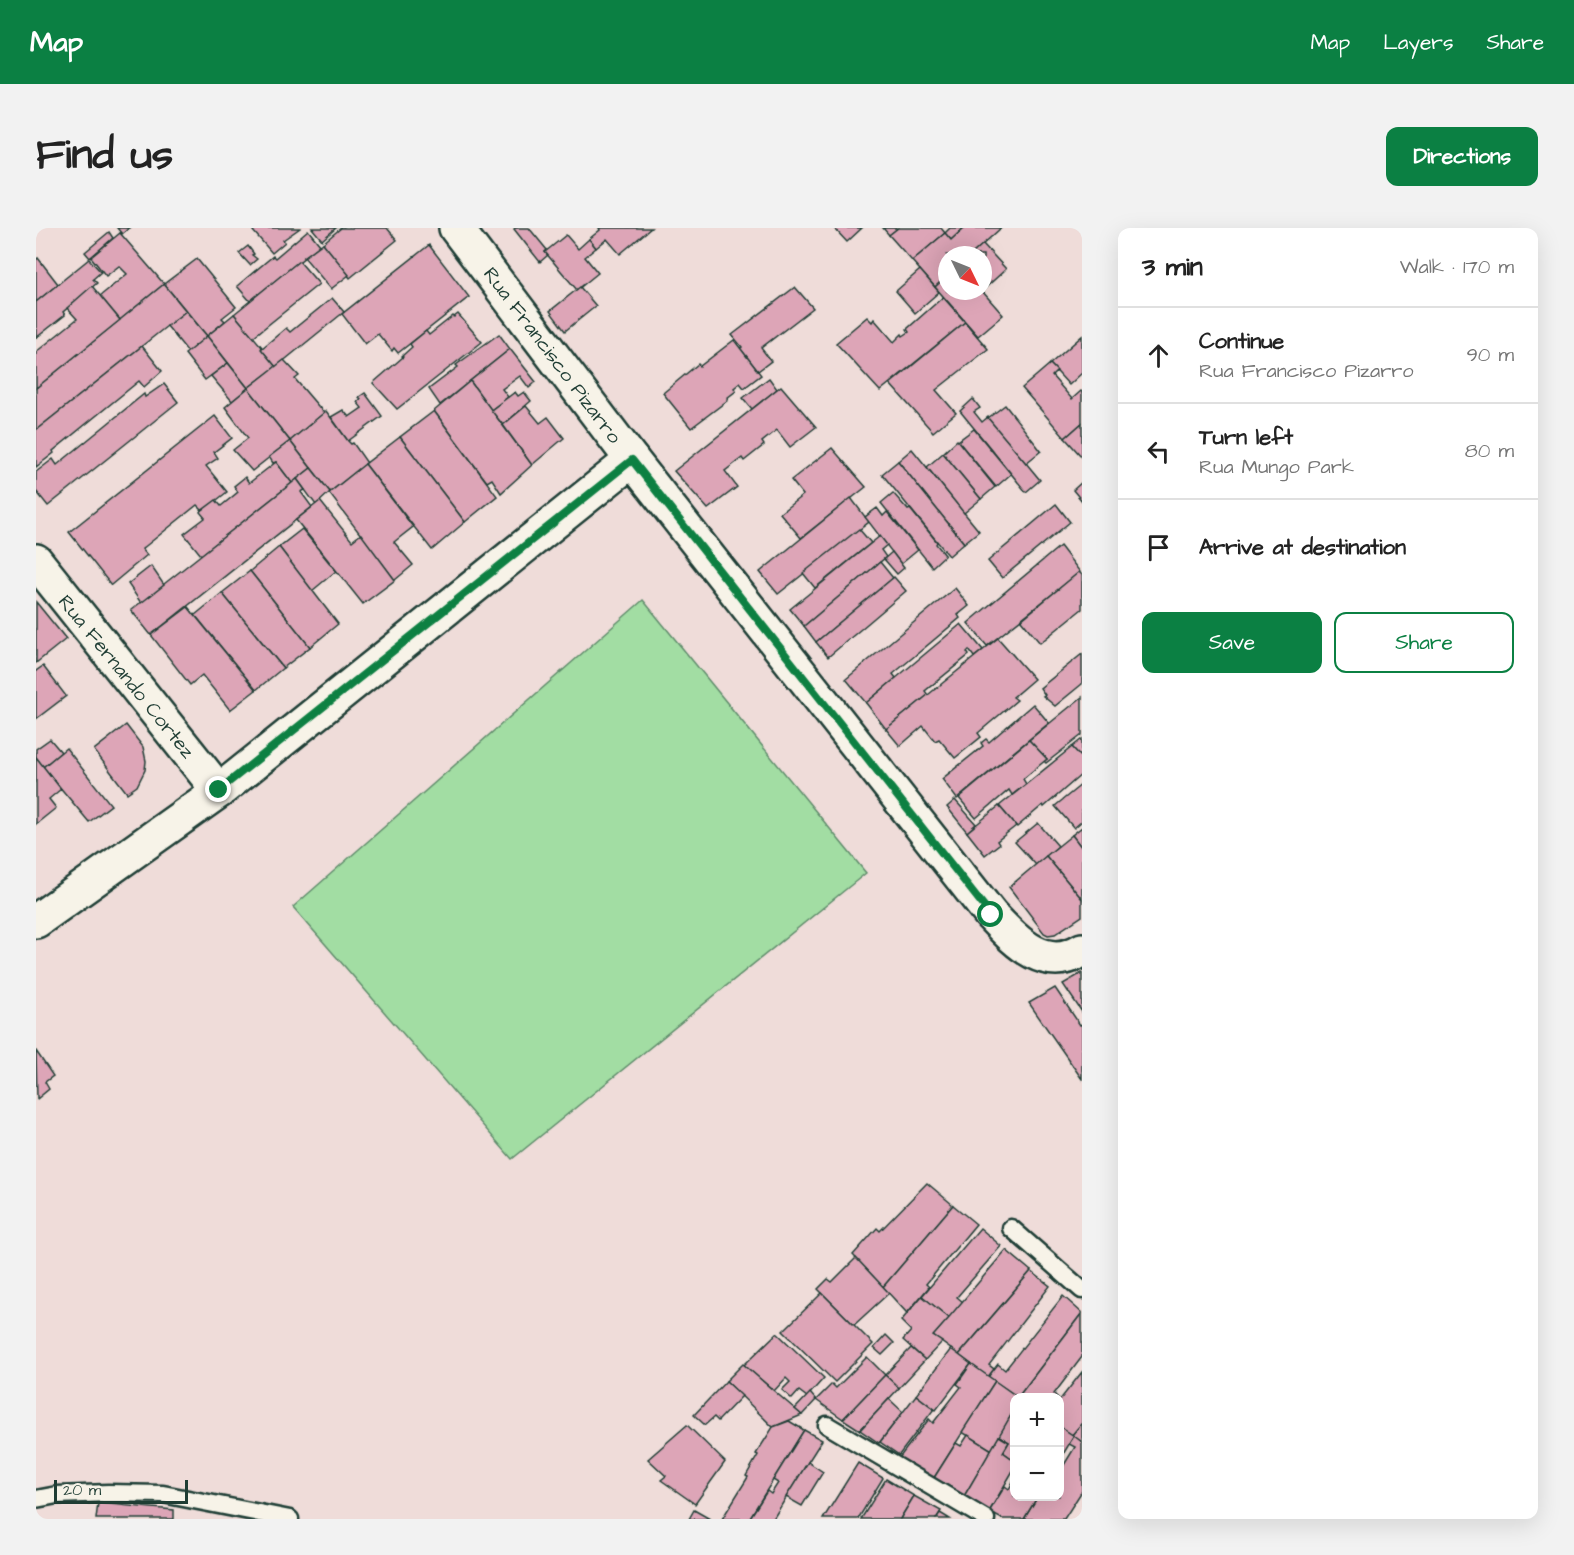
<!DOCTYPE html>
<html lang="en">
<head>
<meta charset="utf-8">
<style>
  :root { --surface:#fff; --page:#f2f2f2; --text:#222; --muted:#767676; --line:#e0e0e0; --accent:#0b8043 }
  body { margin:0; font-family:"Architects Daughter",sans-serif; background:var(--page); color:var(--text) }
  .controls { position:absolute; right:18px; bottom:18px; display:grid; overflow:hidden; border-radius:12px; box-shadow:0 6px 24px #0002 }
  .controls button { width:54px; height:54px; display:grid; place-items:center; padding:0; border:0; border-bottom:2px solid var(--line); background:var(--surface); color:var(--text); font:30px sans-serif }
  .compass { position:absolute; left:902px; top:18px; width:54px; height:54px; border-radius:50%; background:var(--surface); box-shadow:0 6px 24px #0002; rotate:133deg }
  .scale { position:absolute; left:18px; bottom:15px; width:134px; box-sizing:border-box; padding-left:6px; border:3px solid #1f3d34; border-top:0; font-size:16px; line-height:21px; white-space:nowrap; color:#1f3d34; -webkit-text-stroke:4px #f7f3e8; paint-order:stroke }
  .stop { position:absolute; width:18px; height:18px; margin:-14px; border:4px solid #0b8043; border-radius:50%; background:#fff }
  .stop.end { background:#0b8043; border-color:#fff; box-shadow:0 2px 6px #0008 }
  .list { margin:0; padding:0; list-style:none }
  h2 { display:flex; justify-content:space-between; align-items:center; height:78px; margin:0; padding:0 24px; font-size:26px }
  h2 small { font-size:20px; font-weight:400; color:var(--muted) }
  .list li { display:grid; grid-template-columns:39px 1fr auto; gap:18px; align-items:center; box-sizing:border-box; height:96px; padding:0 24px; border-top:2px solid var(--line) }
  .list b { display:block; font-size:22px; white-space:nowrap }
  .list p { margin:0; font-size:20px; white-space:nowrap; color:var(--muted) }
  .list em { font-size:20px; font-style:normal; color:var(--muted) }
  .actions { display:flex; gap:12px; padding:18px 24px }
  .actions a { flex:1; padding:14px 0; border:2px solid var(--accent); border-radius:12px; text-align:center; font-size:21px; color:var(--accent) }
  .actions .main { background:var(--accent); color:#fff }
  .icon { flex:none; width:33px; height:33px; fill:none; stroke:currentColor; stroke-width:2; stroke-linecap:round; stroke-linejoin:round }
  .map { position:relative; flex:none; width:1046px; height:1291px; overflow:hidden; border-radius:12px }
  header { display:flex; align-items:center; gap:36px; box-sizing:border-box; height:84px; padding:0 30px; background:var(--accent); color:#fff }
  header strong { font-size:28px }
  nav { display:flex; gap:33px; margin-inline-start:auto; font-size:21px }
  .intro { display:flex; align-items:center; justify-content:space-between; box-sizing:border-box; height:144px; padding:0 36px }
  h1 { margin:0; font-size:42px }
  .button { padding:15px 27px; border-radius:12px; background:var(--accent); color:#fff; font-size:21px; font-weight:700 }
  main { display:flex; gap:36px; padding:0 36px }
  aside { flex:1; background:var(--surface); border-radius:12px; box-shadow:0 6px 24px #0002 }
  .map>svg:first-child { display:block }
  .green { fill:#a2dda3; stroke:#608d6c; stroke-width:1.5 }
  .building { fill:#dda5b7; stroke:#1f3d34; stroke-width:1.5 }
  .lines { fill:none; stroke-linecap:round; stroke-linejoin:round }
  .service-casing { stroke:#1f3d34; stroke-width:21 }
  .minor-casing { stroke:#1f3d34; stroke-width:38 }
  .service { stroke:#f7f3e8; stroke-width:16 }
  .minor { stroke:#f7f3e8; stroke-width:33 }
  .route { stroke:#0b8043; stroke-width:8 }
  .labels { text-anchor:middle; stroke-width:6; stroke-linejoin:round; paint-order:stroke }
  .street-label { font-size:20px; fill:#1f3d34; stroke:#f7f3e8 }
</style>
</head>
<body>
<header>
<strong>Map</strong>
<nav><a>Map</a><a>Layers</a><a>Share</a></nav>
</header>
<div class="intro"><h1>Find us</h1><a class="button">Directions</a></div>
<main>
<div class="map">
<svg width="1046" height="1291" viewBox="0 0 1046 1291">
  <rect width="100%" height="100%" fill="#efdcd9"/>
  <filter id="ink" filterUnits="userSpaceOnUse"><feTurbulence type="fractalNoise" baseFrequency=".0167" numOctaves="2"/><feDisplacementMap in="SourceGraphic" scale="12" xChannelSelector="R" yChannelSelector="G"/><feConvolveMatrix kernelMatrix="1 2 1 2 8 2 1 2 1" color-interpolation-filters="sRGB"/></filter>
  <g filter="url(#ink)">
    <polygon class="green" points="607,372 830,645 476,931 257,679"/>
    <g class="building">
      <polygon points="81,0 93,0 86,6"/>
      <polygon points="220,0 264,0 247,12 249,14 236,25 217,3"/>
      <polygon points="276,0 300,0 286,12"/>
      <polygon points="305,0 351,0 361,12 314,50 287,15"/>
      <polygon points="479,0 493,0 511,22 509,24 512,27 504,34 478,1"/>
      <polygon points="563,0 615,0 584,26 571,11 560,20 553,11 564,2"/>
      <polygon points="798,0 826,0 811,14"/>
      <polygon points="847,0 862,0 853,7"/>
      <polygon points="862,0 905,0 909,5 876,33 853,7"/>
      <polygon points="914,0 928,0 915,12 909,5"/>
      <polygon points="928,0 965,0 935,27 911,27 911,48 899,59 876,33 909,5 915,12"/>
      <polygon points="272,2 284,17 214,73 201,58 237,28 239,30"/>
      <polygon points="73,4 77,10 54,30 49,24"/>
      <polygon points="84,5 128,56 84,92 64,68 91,46 83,38 70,48 55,29"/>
      <polygon points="530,7 542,21 553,11 560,20 549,29 562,45 541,62 509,24"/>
      <polygon points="287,15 313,47 295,61 268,29"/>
      <polygon points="947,16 970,41 947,62 947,27 935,27"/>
      <polygon points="393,17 433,69 362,125 358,120 356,123 342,106 329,116 306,86"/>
      <polygon points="212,18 218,26 216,27 221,31 214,37 203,25"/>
      <polygon points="2,30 22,56 0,74 0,32"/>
      <polygon points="53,31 65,44 57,51 61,55 27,84 29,87 0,110 0,74"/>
      <polygon points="161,31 200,79 186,90 189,93 171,108 128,56"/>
      <polygon points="263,33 283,56 217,109 198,86"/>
      <polygon points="884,42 903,64 879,85 860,63"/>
      <polygon points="911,48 911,63 946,63 967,87 942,108 899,59"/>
      <polygon points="128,56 150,83 0,202 0,160"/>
      <polygon points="56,58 84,92 0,160 0,124 41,91 31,80"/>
      <polygon points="544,59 560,78 529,103 514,83"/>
      <polygon points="759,59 777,80 725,120 735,133 722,143 704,120 706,119 696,107"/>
      <polygon points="907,69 929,94 844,163 800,115 831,89 836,94 838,91 858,114 866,106 867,108 873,104 871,101"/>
      <polygon points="296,70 308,84 240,139 225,121 250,100 254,104"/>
      <polygon points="150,83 171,108 152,124 131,98"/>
      <polygon points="198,86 226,119 225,121 240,139 212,160 171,108"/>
      <polygon points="422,86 446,114 361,181 337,155 367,129 366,128 376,119 374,116 390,103 393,107 417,88 418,89"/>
      <polygon points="929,94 952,121 900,162 920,185 897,204 854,156"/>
      <polygon points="463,106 474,121 404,177 393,161 422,139 420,137"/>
      <polygon points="171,108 192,135 169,152 149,126"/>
      <polygon points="1046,108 1046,145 1033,157 1014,136"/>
      <polygon points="698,112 725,147 708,160 704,155 698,160 700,163 691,170 692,172 655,200 627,165 662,136 664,138"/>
      <polygon points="106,118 126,143 108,159 103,153 17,223 18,225 0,239 0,202"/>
      <polygon points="474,121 500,154 493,160 484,148 466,161 472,169 455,182 434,153"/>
      <polygon points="248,132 263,148 259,151 288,185 254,213 212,160"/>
      <polygon points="192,135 212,160 196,173 175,148"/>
      <polygon points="1014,136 1021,143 1016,148 1036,171 1045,163 1046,164 1046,195 1029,210 986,160"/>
      <polygon points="733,150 741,161 716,181 707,170"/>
      <polygon points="434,153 496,237 465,265 456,251 451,254 398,183"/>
      <polygon points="128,156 142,174 12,278 0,263 0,244 17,231 21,237 108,166 109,169"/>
      <polygon points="745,158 780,199 754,219 741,202 726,214 728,217 708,233 706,230 689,243 701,259 672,281 638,243"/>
      <polygon points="212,160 254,213 216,243 197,222 212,210 189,179"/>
      <polygon points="479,164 482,168 488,164 495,173 467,197 455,182"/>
      <polygon points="329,165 346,188 312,213 295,189 307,182 313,189 326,180 321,174 325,171 323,169"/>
      <polygon points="937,171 944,180 938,184 946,194 952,189 1004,252 990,264 924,183"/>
      <polygon points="969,177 1005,223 990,235 952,190"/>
      <polygon points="490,178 504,195 512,189 528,210 496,237 467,197"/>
      <polygon points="290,183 312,213 315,216 317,215 331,235 294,264 254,213"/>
      <polygon points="398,183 461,268 429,294 364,209"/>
      <polygon points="179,188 196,210 178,224 182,230 170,238 191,264 167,283 161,277 106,321 111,327 75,357 33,304"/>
      <polygon points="1046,195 1046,229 1029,210"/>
      <polygon points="938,201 975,246 960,259 922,213"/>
      <polygon points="364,209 429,294 396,322 329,236"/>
      <polygon points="921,212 959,259 945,271 907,225"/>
      <polygon points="254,213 275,240 256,255 240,234 237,235 233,229"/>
      <polygon points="796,220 830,259 765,310 744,285 767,267 755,252"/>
      <polygon points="876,221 943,303 928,315 862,233"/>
      <polygon points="907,225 945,271 928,285 891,239"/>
      <polygon points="862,233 928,315 913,328 846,246"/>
      <polygon points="240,234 256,255 165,327 148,306 169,290 164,284 180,272 185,278 202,264 198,258 209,249 213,255"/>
      <polygon points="329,236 377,299 358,314 377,337 359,352 293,265"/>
      <polygon points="275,240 294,264 280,277 261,251"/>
      <polygon points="261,251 269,262 265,264 276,279 115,407 95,382"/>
      <polygon points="1046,254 1046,273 1037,262"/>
      <polygon points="857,265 872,282 874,281 901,314 900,316 909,327 896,339 845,275"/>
      <polygon points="815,270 833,294 742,366 724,344"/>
      <polygon points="284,273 316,313 325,306 359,352 327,376 260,292"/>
      <polygon points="1020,276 1034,294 966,350 952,333"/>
      <polygon points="841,280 847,288 851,284 882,322 865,336 829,289"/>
      <polygon points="266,301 300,343 276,363 243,319"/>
      <polygon points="823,301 835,315 779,360 767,345"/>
      <polygon points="844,308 851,317 845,322 850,329 768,398 754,381"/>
      <polygon points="1024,318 1044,344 951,418 932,395"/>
      <polygon points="243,319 302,396 274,419 214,343"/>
      <polygon points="856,324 868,340 861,346 848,331"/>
      <polygon points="844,334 857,350 780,414 768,398"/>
      <polygon points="115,338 128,357 105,375 92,356"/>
      <polygon points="214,343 274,419 247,440 186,365"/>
      <polygon points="1043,344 1046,347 1046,381 1004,415 985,392"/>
      <polygon points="858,349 870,363 792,429 780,414"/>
      <polygon points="919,360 933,378 922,387 924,390 857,446 860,450 830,475 810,451"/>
      <polygon points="186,365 247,440 220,462 159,387"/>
      <polygon points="0,374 30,411 0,435"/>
      <polygon points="152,379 220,462 194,482 166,447 154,457 115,407"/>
      <polygon points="925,396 947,422 938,429 933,422 931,424 933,427 889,463 892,467 850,501 830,475"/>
      <polygon points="962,410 998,451 977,469 981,472 942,505 945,509 919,530 903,511 899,513 887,498 864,518 850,501"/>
      <polygon points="1046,426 1046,456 1019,478 1007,468 1009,467 1004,460"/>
      <polygon points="7,438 30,468 0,491 0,443"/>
      <polygon points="1046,469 1046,507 1010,535 1008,533 1011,531 993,512"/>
      <polygon points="997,476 1013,495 921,571 906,551 947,518 945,515 950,511 953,514"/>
      <polygon points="90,497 107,519 110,533 109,542 101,558 91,565 58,522"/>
      <polygon points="14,511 25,524 7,539 0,529 0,521"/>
      <polygon points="1046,511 1046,530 1036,519"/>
      <polygon points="993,512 1011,531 987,551 990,556 976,567 973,562 940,590 923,570"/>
      <polygon points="1036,519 1046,530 1046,546 1008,579 1007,577 981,599 963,578"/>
      <polygon points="30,520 75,577 53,594 7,539"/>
      <polygon points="0,529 25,561 13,571 20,580 0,596"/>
      <polygon points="1046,556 1046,593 1038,600 1019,578"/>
      <polygon points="919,572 940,596 931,604 911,579"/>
      <polygon points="963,578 980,598 961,613 963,616 949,627 931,604"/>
      <polygon points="1002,595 1022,618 1000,637 979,614"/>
      <polygon points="1046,599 1046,620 1036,607"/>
      <polygon points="1036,607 1046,620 1046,671 1010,628"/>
      <polygon points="1010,628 1046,671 1046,688 1019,706 1012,707 1008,705 973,659"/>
      <polygon points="1046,745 1046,784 1027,756"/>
      <polygon points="1019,760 1044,797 1046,796 1046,851 993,775"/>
      <polygon points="0,823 17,848 9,854 13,861 1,871"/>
      <polygon points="891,955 917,977 847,1059 817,1027 841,1000 844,1003"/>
      <polygon points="917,977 940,996 890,1056 893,1059 871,1085 847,1059"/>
      <polygon points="944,1000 965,1018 921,1069 927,1074 913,1090 886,1068"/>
      <polygon points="970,1022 995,1043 923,1127 897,1108"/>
      <polygon points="820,1030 853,1065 818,1097 782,1061 792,1051 796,1054"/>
      <polygon points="995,1043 1014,1058 953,1137 958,1141 952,1149 923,1127"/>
      <polygon points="786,1065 837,1116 799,1154 747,1103"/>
      <polygon points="886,1068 913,1090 897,1108 906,1114 889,1132 867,1112 875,1103 865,1093"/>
      <polygon points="1027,1068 1046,1085 982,1169 952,1149 962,1136 969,1142"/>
      <polygon points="1046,1085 1046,1129 1018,1166 1022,1170 982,1169"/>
      <polygon points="741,1105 788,1150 771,1169 763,1163 756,1171 746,1162 754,1154 750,1150 738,1163 708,1137"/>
      <polygon points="850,1107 858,1115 846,1127 838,1120"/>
      <polygon points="875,1120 889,1132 863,1160 849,1147"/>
      <polygon points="915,1121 935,1136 900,1182 880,1167"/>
      <polygon points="831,1129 849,1147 807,1191 780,1172 796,1156 800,1160"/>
      <polygon points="707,1136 759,1181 766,1187 737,1199 690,1153"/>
      <polygon points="935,1136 959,1153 896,1253 863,1230 893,1191 897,1195 925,1159 921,1156"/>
      <polygon points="1046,1144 1046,1195 1036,1207 1023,1198 1023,1173"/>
      <polygon points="849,1147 863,1160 824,1202 807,1191"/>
      <polygon points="690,1153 706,1168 682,1193 678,1189 669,1197 658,1187"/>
      <polygon points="959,1153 983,1170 978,1170 978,1182 956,1222 926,1204"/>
      <polygon points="774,1165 780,1172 766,1187 759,1181"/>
      <polygon points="880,1167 898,1181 863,1227 844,1214"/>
      <polygon points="853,1171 867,1184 843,1215 824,1202"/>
      <polygon points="978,1182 978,1232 967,1224 973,1214 963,1208"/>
      <polygon points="753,1193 768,1202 713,1291 686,1291 712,1249 710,1248 722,1227 720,1226 737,1199"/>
      <polygon points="1046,1195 1046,1214 1036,1207"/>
      <polygon points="651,1197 689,1234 659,1276 625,1252 630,1248 612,1231"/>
      <polygon points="1023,1198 1038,1208 1023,1233"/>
      <polygon points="768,1202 786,1212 772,1234 737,1291 713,1291 731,1263 735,1266 742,1255 737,1252"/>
      <polygon points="932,1207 956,1222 927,1270 896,1253 920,1215 925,1218"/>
      <polygon points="963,1208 973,1214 967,1224 978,1232 978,1241 953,1284 927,1270"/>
      <polygon points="1038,1208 1046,1214 1046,1263 1028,1291 988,1291 1002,1268 1023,1268 1023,1245 1039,1219 1033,1216"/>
      <polygon points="772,1234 787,1244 766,1278 750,1269"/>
      <polygon points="822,1235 847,1250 822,1291 787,1291"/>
      <polygon points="850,1251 878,1268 864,1291 825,1291"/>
      <polygon points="978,1252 978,1268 1002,1268 988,1291 966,1291 953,1284 969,1258 973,1261"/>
      <polygon points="878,1268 905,1283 900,1291 864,1291"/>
      <polygon points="62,1275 138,1282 138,1291 60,1291"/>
      <polygon points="658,1282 674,1291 653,1291"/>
      <polygon points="904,1285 914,1291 900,1291"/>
    </g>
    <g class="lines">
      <defs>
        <g id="service">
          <polyline points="975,1000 1046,1062"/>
          <polyline points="791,1197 950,1291"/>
          <polyline points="0,1271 21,1267 72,1265 127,1266 254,1291"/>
        </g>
        <g id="minor">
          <path d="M 420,0 L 596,232 L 955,687 C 980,713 1008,745 1046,722"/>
          <polyline points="0,333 183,563"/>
          <polyline points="0,693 183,563 596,232"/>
        </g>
      </defs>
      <use href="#service" class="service-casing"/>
      <use href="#minor" class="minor-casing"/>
      <use href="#service" class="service"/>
      <use href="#minor" class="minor"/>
    </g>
  </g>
  <g class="lines" filter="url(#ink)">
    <polyline class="route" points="183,562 596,232 955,687"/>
  </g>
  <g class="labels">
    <g class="street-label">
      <text transform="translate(517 127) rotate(53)" y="7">Rua Francisco Pizarro</text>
      <text transform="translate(91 448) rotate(51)" y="7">Rua Fernando Cortez</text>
    </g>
  </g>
</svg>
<div class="controls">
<button>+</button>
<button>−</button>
</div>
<svg class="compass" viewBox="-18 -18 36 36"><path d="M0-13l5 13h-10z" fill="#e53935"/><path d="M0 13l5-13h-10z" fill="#767676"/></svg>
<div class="scale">20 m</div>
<div class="stop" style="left:955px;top:687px"></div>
<div class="stop end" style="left:183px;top:562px"></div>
</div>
<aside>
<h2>3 min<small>Walk · 170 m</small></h2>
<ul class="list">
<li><svg class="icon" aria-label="ahead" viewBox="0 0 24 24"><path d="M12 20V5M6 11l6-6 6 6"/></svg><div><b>Continue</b><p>Rua Francisco Pizarro</p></div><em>90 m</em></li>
<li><svg class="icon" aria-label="left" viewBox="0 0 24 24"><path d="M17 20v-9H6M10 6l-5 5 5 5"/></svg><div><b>Turn left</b><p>Rua Mungo Park</p></div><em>80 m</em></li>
<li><svg class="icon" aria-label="arrive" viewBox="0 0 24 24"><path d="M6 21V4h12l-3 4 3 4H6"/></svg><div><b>Arrive at destination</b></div></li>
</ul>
<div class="actions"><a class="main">Save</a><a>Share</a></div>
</aside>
</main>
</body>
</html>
